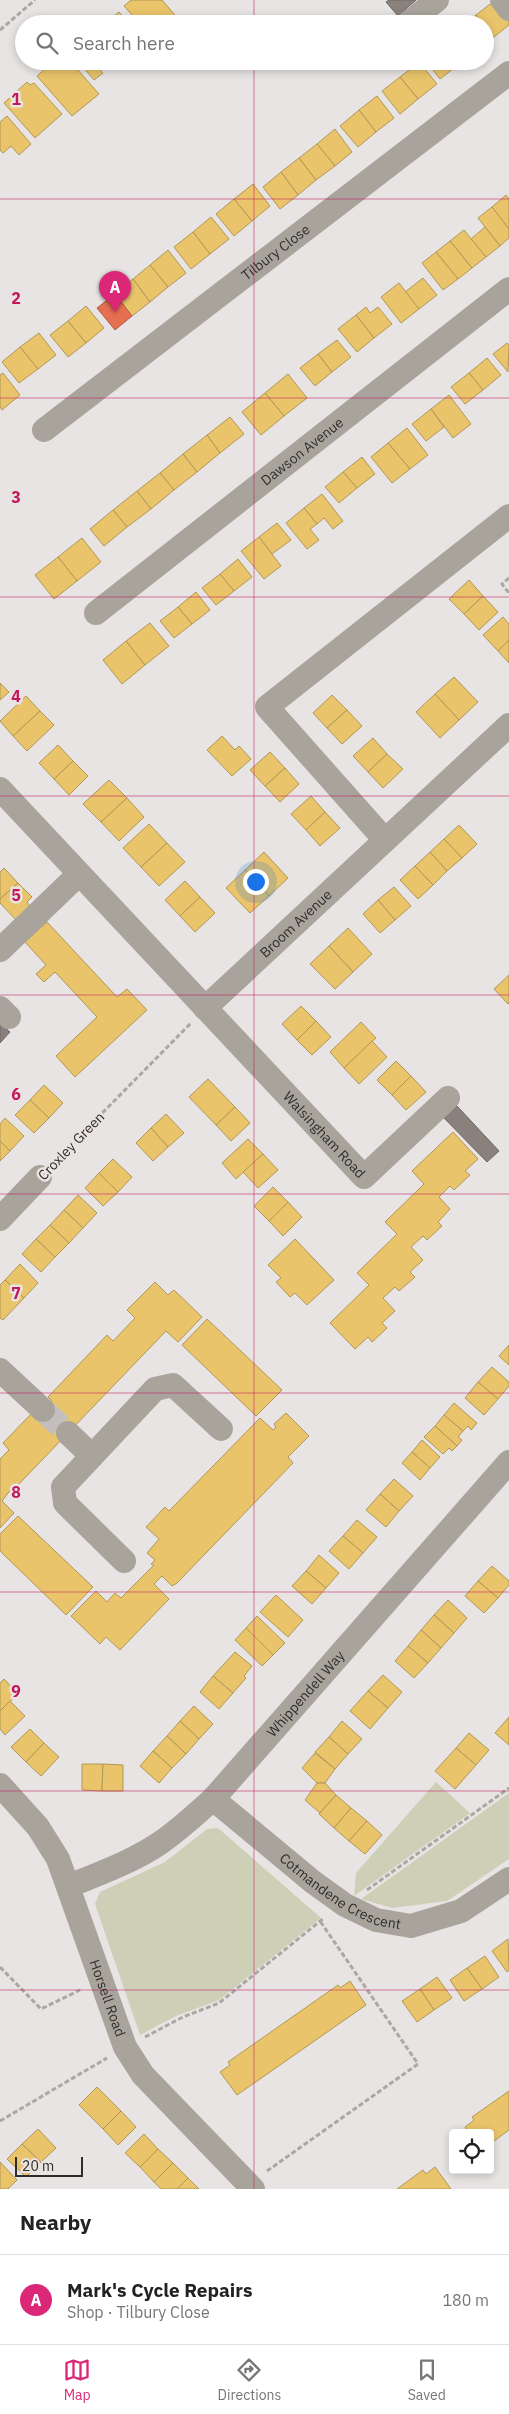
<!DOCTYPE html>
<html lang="en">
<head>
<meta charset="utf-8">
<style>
  :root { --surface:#fff; --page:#f6f6f6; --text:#222; --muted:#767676; --line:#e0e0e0; --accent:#db2777 }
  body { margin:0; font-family:"IBM Plex Sans",sans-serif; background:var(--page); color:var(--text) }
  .controls { position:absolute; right:15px; bottom:15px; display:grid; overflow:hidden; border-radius:5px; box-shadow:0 2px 8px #0003 }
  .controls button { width:45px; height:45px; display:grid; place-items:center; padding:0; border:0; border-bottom:1px solid var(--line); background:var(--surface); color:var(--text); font:25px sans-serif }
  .scale { position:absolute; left:15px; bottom:12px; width:68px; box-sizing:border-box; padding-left:5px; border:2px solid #2f2d2c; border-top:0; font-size:14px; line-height:18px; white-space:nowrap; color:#2f2d2c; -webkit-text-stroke:4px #e9e3e1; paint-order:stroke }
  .you { position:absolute; left:255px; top:881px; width:18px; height:18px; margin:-12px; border:4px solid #fff; border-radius:50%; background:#1a73e8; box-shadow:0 0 0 8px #1a73e833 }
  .badge { display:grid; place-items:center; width:32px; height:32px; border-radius:50%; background:var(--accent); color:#fff; font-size:16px; font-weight:700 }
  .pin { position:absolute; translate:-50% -41px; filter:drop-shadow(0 1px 2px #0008) }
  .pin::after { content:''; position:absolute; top:26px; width:18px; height:15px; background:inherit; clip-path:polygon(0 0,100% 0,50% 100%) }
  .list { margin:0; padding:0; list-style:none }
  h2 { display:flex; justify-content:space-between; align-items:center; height:65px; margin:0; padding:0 20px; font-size:21px }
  h2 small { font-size:16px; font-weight:400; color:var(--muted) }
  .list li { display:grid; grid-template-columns:32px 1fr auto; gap:15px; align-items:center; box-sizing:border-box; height:90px; padding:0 20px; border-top:1px solid var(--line) }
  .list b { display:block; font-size:19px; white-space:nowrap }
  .list p { margin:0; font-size:16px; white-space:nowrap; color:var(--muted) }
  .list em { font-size:16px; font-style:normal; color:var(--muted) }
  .icon { flex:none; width:28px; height:28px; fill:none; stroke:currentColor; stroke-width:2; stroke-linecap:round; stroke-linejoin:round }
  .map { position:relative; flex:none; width:509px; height:2189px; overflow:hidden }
  .search { position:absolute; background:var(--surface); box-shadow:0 2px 8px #0003; left:15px; right:15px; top:15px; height:55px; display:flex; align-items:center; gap:12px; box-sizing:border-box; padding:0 18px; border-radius:28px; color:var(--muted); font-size:19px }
  .sheet { height:155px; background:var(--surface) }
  nav { display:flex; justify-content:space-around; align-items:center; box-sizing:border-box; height:70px; border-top:1px solid var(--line); background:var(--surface); font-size:14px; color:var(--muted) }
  nav a { display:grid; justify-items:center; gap:2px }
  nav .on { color:var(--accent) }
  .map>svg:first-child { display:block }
  .green { fill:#cecfb7 }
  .homes { fill:#e9c46a; stroke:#b19757 }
  .shops { fill:#e76f51; stroke:#b05b46 }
  .industry { fill:#8a817c; stroke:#6f6864 }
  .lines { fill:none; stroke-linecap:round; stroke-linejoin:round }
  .minor-tunnel { stroke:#c2bfbe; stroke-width:24; stroke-dasharray:24 12; stroke-linecap:butt }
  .path { stroke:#aba8a2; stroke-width:3; stroke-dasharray:5 2.5; stroke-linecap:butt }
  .minor { stroke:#a8a49b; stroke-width:24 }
  .grid { fill:none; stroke:#c2185b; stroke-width:1; stroke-opacity:0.55 }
  .labels { text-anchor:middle; stroke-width:5; stroke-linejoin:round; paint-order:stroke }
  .street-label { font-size:14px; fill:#2f2d2c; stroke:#e9e3e1 }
  .grid-label { font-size:16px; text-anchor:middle; font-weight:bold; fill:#c2185b; stroke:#e9e3e1; stroke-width:5; stroke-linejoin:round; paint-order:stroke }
</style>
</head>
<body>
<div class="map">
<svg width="509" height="2189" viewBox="0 0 509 2189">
  <rect width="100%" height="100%" fill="#e7e4e3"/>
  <g class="green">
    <polygon points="436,1782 470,1813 354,1896 356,1873"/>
    <polygon points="509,1793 509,1859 447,1901 392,1908 361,1899"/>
    <polygon points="218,1828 321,1918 219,2000 176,2016 140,2035 95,1904 100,1892 165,1862 207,1829"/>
  </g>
  <g class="homes">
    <polygon points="131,0 162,0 180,21 177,24 140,24 124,6"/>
    <polygon points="494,1 509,19 509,25 494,37 476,15"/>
    <polygon points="119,12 129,24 105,24"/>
    <polygon points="476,15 483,24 465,24"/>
    <polygon points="485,26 494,37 485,43"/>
    <polygon points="53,61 70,61 99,94 72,116 37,76"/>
    <polygon points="78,61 108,61 99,69 103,73 94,80"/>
    <polygon points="426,61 455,61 458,65 440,79"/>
    <polygon points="419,62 437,84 418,99 400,77"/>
    <polygon points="400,77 418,99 400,114 382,91"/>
    <polygon points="27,82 30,85 34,83 62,114 35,138 4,103"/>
    <polygon points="377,96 394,118 376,132 359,110"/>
    <polygon points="359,110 376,132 358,147 340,126"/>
    <polygon points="7,116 31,144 19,155 11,146 3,153 0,150 0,122"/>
    <polygon points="335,129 352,152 335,166 317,144"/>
    <polygon points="317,144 335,166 316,180 299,158"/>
    <polygon points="299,158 316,180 298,195 281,172"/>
    <polygon points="281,172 298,195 280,209 263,187"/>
    <polygon points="253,184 270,206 252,221 234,199"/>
    <polygon points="506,195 509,199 509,229 492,207"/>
    <polygon points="234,199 252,221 234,236 216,214"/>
    <polygon points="492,207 509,229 509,238 500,246 478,218"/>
    <polygon points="211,217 229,239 210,254 193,232"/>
    <polygon points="485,227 500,246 486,257 471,239"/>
    <polygon points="464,230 486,257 472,268 450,241"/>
    <polygon points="193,232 210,254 191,269 174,247"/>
    <polygon points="450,241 472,268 458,279 436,252"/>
    <polygon points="168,250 186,273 168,287 150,265"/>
    <polygon points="436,252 458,279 443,290 422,263"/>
    <polygon points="150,265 168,287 150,302 133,279"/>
    <polygon points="423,278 437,295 419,309 405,292"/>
    <polygon points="133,279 150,302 132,316 115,294"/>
    <polygon points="399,283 419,309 401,323 381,297"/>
    <polygon points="86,306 104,328 86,343 68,321"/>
    <polygon points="366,307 370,313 378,307 392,324 374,338 356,315"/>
    <polygon points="356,315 374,338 357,352 338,329"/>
    <polygon points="68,321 86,343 68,357 50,335"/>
    <polygon points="39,333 56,355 38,369 20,347"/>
    <polygon points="337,340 351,357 332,372 318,354"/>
    <polygon points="507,343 509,345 508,372 493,354"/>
    <polygon points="20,347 38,369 19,383 2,362"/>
    <polygon points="318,354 332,372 315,386 300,368"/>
    <polygon points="487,358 501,375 483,390 469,373"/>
    <polygon points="3,373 20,395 2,410 0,407 0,375"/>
    <polygon points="469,373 483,390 465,404 451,387"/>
    <polygon points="288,374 307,398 284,416 265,393"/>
    <polygon points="265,393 284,416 261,435 242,412"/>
    <polygon points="449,395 471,424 453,438 431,409"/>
    <polygon points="431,409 444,427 426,441 412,424"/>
    <polygon points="230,417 244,434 220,453 207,435"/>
    <polygon points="407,428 428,455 410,469 388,443"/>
    <polygon points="207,435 220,453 197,472 183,454"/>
    <polygon points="388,443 410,469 392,483 371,457"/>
    <polygon points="183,454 197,472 174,490 160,473"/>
    <polygon points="362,457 375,474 357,488 343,472"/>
    <polygon points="343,472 357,488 339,503 325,487"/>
    <polygon points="160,473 174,490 151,509 137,491"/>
    <polygon points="137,491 151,509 127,527 113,510"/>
    <polygon points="322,494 343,521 333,529 324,518 317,524 304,508"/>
    <polygon points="304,508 317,524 310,529 319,540 307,549 286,523"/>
    <polygon points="113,510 127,527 104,546 90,529"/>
    <polygon points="277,523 291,540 272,554 259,537"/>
    <polygon points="259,537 281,566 264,579 241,551"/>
    <polygon points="82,538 101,562 77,581 58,557"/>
    <polygon points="58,557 77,581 54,599 35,575"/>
    <polygon points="238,559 252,577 234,591 220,574"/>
    <polygon points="220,574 234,591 216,605 202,588"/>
    <polygon points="469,580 483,596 464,614 449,599"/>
    <polygon points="196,592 210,610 192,624 178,607"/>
    <polygon points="483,596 498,612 479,630 464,614"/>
    <polygon points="178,607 192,624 174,638 160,621"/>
    <polygon points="503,617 509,624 509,640 498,651 483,635"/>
    <polygon points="150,623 169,646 145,665 126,641"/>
    <polygon points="509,640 509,663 498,651"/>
    <polygon points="126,641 145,665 122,684 103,660"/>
    <polygon points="454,677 478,702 459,720 435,694"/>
    <polygon points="0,683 9,692 0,700"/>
    <polygon points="435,694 459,720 440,738 416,712"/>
    <polygon points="332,695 347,710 327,728 313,713"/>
    <polygon points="26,696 40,711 13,736 0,721"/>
    <polygon points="347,710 362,726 342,744 327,728"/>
    <polygon points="40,711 54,725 27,751 13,736"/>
    <polygon points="222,736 235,750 239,746 251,759 232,776 207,750"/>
    <polygon points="373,738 387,754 368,772 353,756"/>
    <polygon points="58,745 73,761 54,779 39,763"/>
    <polygon points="270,752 285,768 265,786 250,770"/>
    <polygon points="387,754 403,769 383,788 368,772"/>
    <polygon points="73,761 88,776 69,795 54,779"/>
    <polygon points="285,768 299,784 280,802 265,786"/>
    <polygon points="109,780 127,798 101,822 83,804"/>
    <polygon points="311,796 325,812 306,830 291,814"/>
    <polygon points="127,798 144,817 119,841 101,822"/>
    <polygon points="325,812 340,828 320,846 306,830"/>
    <polygon points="149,824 167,843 141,867 123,848"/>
    <polygon points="459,825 477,844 462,858 444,839"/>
    <polygon points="444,839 462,858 447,871 430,852"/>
    <polygon points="167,843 185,862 159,886 141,867"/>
    <polygon points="264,852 288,878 269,896 245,870"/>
    <polygon points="430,852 447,871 433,885 415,866"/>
    <polygon points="415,866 433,885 418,899 400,880"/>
    <polygon points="4,868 18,883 0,899 0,872"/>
    <polygon points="245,870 269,896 250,913 226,888"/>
    <polygon points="185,881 200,897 180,916 165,900"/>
    <polygon points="18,883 32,897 27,902 31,908 17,921 0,903 0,899"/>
    <polygon points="394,887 411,906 395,920 378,900"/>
    <polygon points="200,897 215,913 195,932 180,916"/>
    <polygon points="378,900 395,920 380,933 363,914"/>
    <polygon points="47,922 117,997 127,989 147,1010 75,1077 56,1056 97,1017 55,972 44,982 36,974 46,965 25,942"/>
    <polygon points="348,928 372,954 353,972 329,946"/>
    <polygon points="329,946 353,972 335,989 310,964"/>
    <polygon points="509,975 509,1003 508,1004 494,989"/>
    <polygon points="301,1006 316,1021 297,1040 282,1024"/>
    <polygon points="316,1021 331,1037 312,1055 297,1040"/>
    <polygon points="361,1022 376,1038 344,1068 330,1052"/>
    <polygon points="372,1041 387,1057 359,1084 344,1068"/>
    <polygon points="396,1061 411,1076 392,1095 377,1080"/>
    <polygon points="411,1076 426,1092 406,1110 392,1095"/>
    <polygon points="208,1079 235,1107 216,1125 189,1097"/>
    <polygon points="44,1085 63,1103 49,1118 30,1100"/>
    <polygon points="30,1100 49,1118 34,1133 15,1115"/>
    <polygon points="235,1107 250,1123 231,1141 216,1125"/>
    <polygon points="166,1114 184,1133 168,1147 151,1128"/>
    <polygon points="5,1118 24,1136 10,1151 0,1141 0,1124"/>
    <polygon points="151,1128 168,1147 153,1161 136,1143"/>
    <polygon points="453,1132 478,1159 465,1171 470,1175 454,1190 450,1186 439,1197 450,1209 438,1222 442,1226 427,1240 423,1236 411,1247 423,1260 410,1272 415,1277 399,1291 395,1287 383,1298 395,1311 382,1323 387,1328 372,1342 368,1337 355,1349 330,1323 369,1285 357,1273 397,1234 385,1222 424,1184 412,1171"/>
    <polygon points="248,1139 263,1154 236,1179 222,1163"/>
    <polygon points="0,1141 10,1151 0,1161"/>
    <polygon points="263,1154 278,1170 258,1188 243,1172"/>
    <polygon points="113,1159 132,1177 118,1192 99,1173"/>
    <polygon points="99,1173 118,1192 103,1206 85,1188"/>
    <polygon points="273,1187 288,1202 269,1221 254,1206"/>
    <polygon points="78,1195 97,1213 83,1228 64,1210"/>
    <polygon points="288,1202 302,1217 283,1236 269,1221"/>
    <polygon points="64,1210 83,1228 69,1243 50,1225"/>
    <polygon points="50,1225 69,1243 55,1257 36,1239"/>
    <polygon points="36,1239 55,1257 41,1272 22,1254"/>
    <polygon points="295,1239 334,1280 307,1305 295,1293 290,1297 276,1282 281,1278 268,1265"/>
    <polygon points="20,1264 38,1283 24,1298 5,1280"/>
    <polygon points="5,1280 24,1298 3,1320 0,1318 0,1285"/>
    <polygon points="155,1282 168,1295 174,1290 202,1317 178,1342 166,1331 17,1486 15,1484 2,1501 14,1513 0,1528 0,1459 9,1450 3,1443 31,1414 35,1419 52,1401 48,1397 107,1335 113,1341 135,1318 127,1310"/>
    <polygon points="207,1319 282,1390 256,1416 182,1345"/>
    <polygon points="509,1345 509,1365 499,1356"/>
    <polygon points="492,1367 509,1382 509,1386 498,1399 478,1382"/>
    <polygon points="478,1382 498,1399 484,1415 465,1398"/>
    <polygon points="454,1403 477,1423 471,1430 468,1426 463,1431 444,1415"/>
    <polygon points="286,1413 309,1436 288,1457 293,1463 177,1583 172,1586 162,1576 154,1584 169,1599 120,1650 106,1637 100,1644 71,1616 96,1591 107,1602 115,1593 121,1598 154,1565 151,1564 155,1560 147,1553 159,1539 146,1527 165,1507 169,1511 260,1418 273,1430 276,1427 274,1424"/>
    <polygon points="444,1415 463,1431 458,1437 462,1440 457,1446 435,1426"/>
    <polygon points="435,1426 457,1446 452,1451 449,1448 443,1454 424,1437"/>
    <polygon points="422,1440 440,1457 430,1468 412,1452"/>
    <polygon points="412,1452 430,1468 420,1480 402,1463"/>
    <polygon points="394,1479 413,1496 399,1511 380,1494"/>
    <polygon points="380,1494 399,1511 386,1527 366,1510"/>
    <polygon points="18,1516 93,1587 66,1615 0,1551 0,1534"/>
    <polygon points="357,1520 377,1537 363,1553 343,1536"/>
    <polygon points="343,1536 363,1553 349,1569 329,1551"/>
    <polygon points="319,1555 339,1573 326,1588 306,1571"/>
    <polygon points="492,1566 509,1581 509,1585 498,1598 478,1581"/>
    <polygon points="306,1571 326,1588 312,1604 292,1586"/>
    <polygon points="478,1581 498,1598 484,1613 465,1596"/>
    <polygon points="276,1595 303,1620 288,1637 260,1612"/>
    <polygon points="448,1600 467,1618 454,1633 434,1615"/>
    <polygon points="434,1615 454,1633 441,1648 421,1630"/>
    <polygon points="257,1616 285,1643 273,1655 246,1628"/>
    <polygon points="246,1628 273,1655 262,1666 235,1640"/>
    <polygon points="421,1630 441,1648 428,1663 408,1646"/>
    <polygon points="408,1646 428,1663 414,1678 395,1661"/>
    <polygon points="235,1652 252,1666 244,1676 246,1678 233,1693 213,1676"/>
    <polygon points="383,1675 402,1692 388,1708 368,1691"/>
    <polygon points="213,1676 233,1693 219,1709 200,1692"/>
    <polygon points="4,1679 18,1694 0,1711 0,1683"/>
    <polygon points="368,1691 388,1708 370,1729 350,1711"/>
    <polygon points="10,1701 25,1716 5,1735 0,1729 0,1711"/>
    <polygon points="194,1706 213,1724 199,1739 180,1721"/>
    <polygon points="509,1717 509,1745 495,1733"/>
    <polygon points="180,1721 199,1739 186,1754 167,1736"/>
    <polygon points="342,1721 362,1739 348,1754 329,1737"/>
    <polygon points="30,1729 44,1743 26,1762 11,1747"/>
    <polygon points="469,1733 489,1750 476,1765 456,1748"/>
    <polygon points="167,1736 186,1754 172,1768 153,1751"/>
    <polygon points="329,1737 348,1754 335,1769 315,1752"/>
    <polygon points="44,1743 59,1757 41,1776 26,1762"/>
    <polygon points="456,1748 476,1765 455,1789 435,1771"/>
    <polygon points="153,1751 172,1768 159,1783 140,1766"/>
    <polygon points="315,1753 335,1769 325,1783 317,1783 302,1768"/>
    <polygon points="82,1764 103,1764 102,1791 82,1790"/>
    <polygon points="103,1764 123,1765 123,1791 102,1791"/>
    <polygon points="317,1783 325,1783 336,1795 320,1813 305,1800"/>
    <polygon points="336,1795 351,1808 334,1828 319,1814"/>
    <polygon points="351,1808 367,1821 349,1841 334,1828"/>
    <polygon points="367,1821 382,1835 365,1854 349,1841"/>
    <polygon points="508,1939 509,1970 507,1972 492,1951"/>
    <polygon points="485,1956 499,1977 482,1989 467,1968"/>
    <polygon points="467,1968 482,1989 464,2001 450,1980"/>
    <polygon points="437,1977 452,1998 434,2010 420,1989"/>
    <polygon points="350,1981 366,2005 237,2095 220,2072 230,2065 228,2062 338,1985 340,1988"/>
    <polygon points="420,1989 434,2010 417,2022 402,2001"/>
    <polygon points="97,2087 121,2111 103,2129 79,2105"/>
    <polygon points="509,2091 509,2130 490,2144 490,2133 469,2133 465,2127 474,2120 472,2117"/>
    <polygon points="121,2111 136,2127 118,2145 103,2129"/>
    <polygon points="38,2129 56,2148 41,2162 22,2144"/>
    <polygon points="144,2134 158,2149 140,2167 125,2153"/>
    <polygon points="22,2144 41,2162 26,2177 7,2159"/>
    <polygon points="158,2149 173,2163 154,2182 140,2167"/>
    <polygon points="0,2162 17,2180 8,2189 0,2189"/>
    <polygon points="173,2163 188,2178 177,2189 161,2189 154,2182"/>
    <polygon points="435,2167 451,2189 397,2189 423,2170 426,2174"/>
    <polygon points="188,2178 199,2189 177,2189"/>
  </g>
  <polygon class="shops" points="115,294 132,316 115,330 97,308"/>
  <g class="industry">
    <polygon points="389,0 416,0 398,16 386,2"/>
    <polygon points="0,1023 10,1032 0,1043"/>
    <polygon points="457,1106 499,1151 487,1162 444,1118"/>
  </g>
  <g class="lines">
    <polyline class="minor-tunnel" points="43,1410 68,1433"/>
    <g class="path">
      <polyline points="0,30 35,0"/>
      <polyline points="509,578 502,584 509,593"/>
      <polyline points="55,1161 191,1023"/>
      <polyline points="367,1890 509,1788"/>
      <polyline points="0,1967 41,2009 80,1990"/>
      <polyline points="145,2037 183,2017 219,2003 324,1918"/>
      <polyline points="0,2121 107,2058"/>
      <polyline points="267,2171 418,2064 320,1921"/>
    </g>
    <g class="minor">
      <polyline points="502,0 509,9"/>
      <polyline points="407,24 437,0"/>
      <path id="s1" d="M 44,430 L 509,73"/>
      <path id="s2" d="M 96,613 L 509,289"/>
      <path id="s3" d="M 0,789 L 364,1177 L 448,1098"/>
      <polyline points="385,840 267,707 509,516"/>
      <polyline points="0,950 79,874"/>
      <polyline points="0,1008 9,1017"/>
      <path id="s4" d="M 205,1008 L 509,725"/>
      <polyline points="0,1219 40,1177"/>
      <polyline points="0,1370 43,1410"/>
      <polyline points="68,1433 92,1456"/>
      <polyline points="124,1561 65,1503 63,1487 155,1389 173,1385 221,1429"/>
      <path id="s5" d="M 0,1785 L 38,1827 L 58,1859 L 125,2047 L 143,2075 L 253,2189"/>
      <path id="s6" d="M 213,1799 L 313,1882 L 345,1905 L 376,1920 L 411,1926 L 461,1911 L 509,1879"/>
      <path id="s7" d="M 69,1886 C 100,1873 132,1862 160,1843 C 179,1830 196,1814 213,1799 L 509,1462"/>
    </g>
  </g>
  <path class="grid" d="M 254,0 L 254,24M 254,61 L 254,2189M 0,199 L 509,199M 0,398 L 509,398M 0,597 L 509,597M 0,796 L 509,796M 0,995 L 509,995M 0,1194 L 509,1194M 0,1393 L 509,1393M 0,1592 L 509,1592M 0,1791 L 509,1791M 0,1990 L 509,1990"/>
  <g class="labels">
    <g class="street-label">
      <text dy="5" stroke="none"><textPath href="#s1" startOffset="292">Tilbury Close</textPath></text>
      <text dy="5" stroke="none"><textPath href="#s2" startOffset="262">Dawson Avenue</textPath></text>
      <text dy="5" stroke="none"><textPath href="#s4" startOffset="124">Broom Avenue</textPath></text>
      <text dy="5" stroke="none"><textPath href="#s3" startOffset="474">Walsingham Road</textPath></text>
      <text transform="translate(71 1146) rotate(-46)" y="5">Croxley Green</text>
      <text dy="5" stroke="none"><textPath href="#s7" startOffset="310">Whippendell Way</textPath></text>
      <text dy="5" stroke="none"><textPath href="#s6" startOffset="159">Cotmandene Crescent</textPath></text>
      <text dy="5" stroke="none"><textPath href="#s5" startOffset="242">Horsell Road</textPath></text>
    </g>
  </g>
  <g class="grid-label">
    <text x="16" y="105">1</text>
    <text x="16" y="304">2</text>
    <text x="16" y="503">3</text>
    <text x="16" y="702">4</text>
    <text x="16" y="901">5</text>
    <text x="16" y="1100">6</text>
    <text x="16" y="1299">7</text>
    <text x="16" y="1498">8</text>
    <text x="16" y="1697">9</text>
  </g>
</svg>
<div class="controls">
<button><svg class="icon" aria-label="locate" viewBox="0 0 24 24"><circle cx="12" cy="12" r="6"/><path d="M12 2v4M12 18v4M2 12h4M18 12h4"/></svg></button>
</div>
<div class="scale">20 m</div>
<div class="you"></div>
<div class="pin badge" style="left:115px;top:312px">A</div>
<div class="search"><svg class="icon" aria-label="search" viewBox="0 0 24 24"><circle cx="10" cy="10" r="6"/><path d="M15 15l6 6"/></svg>Search here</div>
</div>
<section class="sheet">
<h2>Nearby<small></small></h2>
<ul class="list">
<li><span class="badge">A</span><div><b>Mark's Cycle Repairs</b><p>Shop · Tilbury Close</p></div><em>180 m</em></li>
</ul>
</section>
<nav>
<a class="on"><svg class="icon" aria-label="map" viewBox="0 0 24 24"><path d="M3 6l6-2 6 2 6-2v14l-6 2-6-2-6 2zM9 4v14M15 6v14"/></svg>Map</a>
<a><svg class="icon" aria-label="directions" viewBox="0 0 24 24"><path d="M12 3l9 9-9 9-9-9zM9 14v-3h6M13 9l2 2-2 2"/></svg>Directions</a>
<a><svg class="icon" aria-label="saved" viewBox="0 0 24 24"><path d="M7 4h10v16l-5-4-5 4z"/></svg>Saved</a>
</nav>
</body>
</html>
